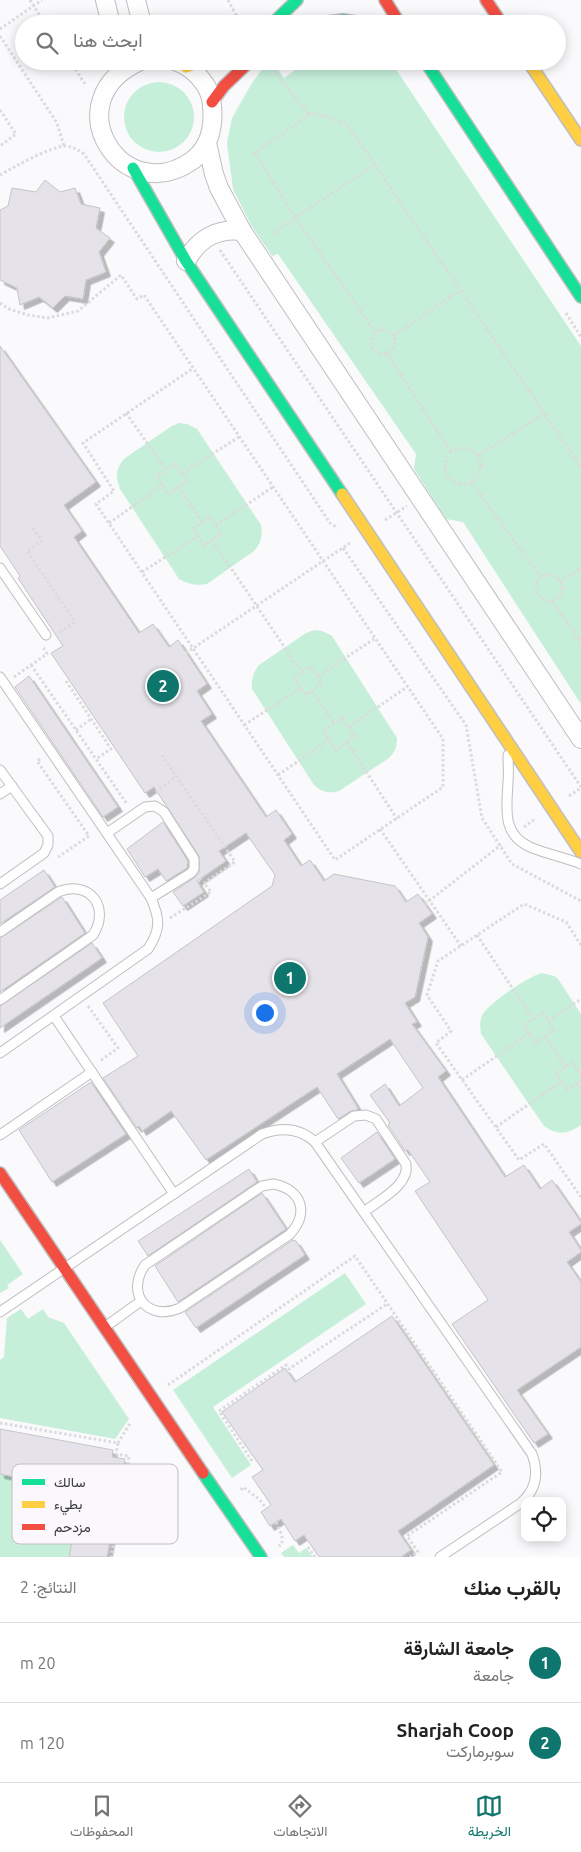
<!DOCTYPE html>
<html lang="ar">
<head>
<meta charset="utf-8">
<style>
  :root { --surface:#fff; --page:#f2f2f2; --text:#222; --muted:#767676; --line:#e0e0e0; --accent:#0f766e }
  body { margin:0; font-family:Ubuntu,Vazirmatn,sans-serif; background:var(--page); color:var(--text); direction:rtl }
  .controls { position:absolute; right:15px; bottom:15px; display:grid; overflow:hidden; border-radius:10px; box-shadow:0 2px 12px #0003 }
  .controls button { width:45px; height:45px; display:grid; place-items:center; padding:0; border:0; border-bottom:1px solid var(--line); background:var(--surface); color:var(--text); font:25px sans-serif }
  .you { position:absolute; left:264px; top:1012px; width:18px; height:18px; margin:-12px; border:4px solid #fff; border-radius:50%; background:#1a73e8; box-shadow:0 0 0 8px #1a73e833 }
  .badge { display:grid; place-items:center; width:32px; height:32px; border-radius:50%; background:var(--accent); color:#fff; font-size:16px; font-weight:700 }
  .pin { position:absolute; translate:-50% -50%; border:2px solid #fff; box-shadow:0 1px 5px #0006 }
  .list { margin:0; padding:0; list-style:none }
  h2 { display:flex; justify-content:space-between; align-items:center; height:65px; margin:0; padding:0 20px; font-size:21px }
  h2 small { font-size:16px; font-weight:400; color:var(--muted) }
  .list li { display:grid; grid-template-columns:32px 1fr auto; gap:15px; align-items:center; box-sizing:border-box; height:80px; padding:0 20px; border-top:1px solid var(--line) }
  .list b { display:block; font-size:19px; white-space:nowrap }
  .list p { margin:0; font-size:16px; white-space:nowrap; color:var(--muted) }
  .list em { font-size:16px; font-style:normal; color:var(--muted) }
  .icon { flex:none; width:28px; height:28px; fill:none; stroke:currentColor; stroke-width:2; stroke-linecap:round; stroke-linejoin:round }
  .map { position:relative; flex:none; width:581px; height:1557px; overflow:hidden; direction:ltr }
  .search { position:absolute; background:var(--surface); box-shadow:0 2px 12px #0003; left:15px; right:15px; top:15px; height:55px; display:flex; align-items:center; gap:12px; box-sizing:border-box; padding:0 18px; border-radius:28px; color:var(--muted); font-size:19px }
  .sheet { height:225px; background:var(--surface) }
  nav { display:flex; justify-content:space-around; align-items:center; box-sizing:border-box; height:70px; border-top:1px solid var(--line); background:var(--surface); font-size:14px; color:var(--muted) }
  nav a { display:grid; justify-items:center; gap:2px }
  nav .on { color:var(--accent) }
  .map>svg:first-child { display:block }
  .green { fill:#c6efda }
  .building { fill:#e6e2ea; stroke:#c5c4c7; filter:url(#shadow) }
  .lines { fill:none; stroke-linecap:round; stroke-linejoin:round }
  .lane-casing { stroke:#bfbec0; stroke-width:11 }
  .street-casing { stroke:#bfbec0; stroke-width:20 }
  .fast-casing { stroke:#bfbec0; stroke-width:14 }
  .slow-casing { stroke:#bfbec0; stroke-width:14 }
  .jam-casing { stroke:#bfbec0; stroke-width:14 }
  .path { stroke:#dbdbdc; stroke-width:3; stroke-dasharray:2.5 2.5; stroke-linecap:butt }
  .lane { stroke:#fefeff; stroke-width:9 }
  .street { stroke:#fefeff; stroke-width:18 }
  .fast { stroke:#16e098; stroke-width:11 }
  .slow { stroke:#ffcf43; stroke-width:11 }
  .jam { stroke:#f24e42; stroke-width:11 }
  .key { fill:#faf8fd; stroke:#c0bec2; stroke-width:1 }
  .key-label { font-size:14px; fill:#39383a }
</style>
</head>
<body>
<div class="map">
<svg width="581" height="1557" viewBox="0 0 581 1557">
  <defs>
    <filter id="shadow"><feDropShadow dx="4.5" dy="4.5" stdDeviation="0" flood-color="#0004"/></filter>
  </defs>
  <rect width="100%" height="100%" fill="#faf9fc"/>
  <g class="green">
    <polygon points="272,61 284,78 294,71 287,61 388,61 393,65 581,346 581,704 463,522 446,519 414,469 416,454 278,254 272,256 251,225 233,189 227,143 232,118 252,83 264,67"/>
    <circle cx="159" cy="117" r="35"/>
    <path d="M 179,423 L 187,424 L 197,429 L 261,525 C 263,536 261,543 254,551 L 207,584 C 196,586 188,584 179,579 L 120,489 C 115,476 116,468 125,458 L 172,426 Z"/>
    <path d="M 314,630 L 322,631 L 332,636 L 397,738 C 397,747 395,752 389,758 L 339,791 C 329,794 322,792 314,785 L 252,689 C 251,679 253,673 259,665 L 306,633 Z"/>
    <path d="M 542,973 L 554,976 L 558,979 L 581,1014 L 581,1125 C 568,1134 558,1136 544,1126 L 481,1034 C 480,1027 479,1021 483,1014 C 489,1003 529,976 542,973 Z"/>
    <polygon points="0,1240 23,1274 7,1285 9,1288 0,1293"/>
    <polygon points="345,1273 366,1304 213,1407 251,1465 232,1478 173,1390"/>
    <polygon points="21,1309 28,1319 43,1309 48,1317 64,1323 129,1419 115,1439 0,1418 0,1360 4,1357 7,1318"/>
    <polygon points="0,1474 82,1490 69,1557 0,1557"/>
    <polygon points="293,1545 299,1553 306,1548 313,1557 284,1557 281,1553"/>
  </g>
  <g class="building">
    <polygon points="45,180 60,192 75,188 81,204 100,208 96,228 110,238 99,252 106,272 86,280 83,299 65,296 53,308 39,297 20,305 17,288 0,280 0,210 8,206 12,188 36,192"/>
    <polygon points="0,346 96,482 64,505 82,531 74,537 139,633 153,624 169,647 178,640 207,684 197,691 212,714 201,721 266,817 276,810 292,834 284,840 301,866 310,860 324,881 334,874 395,886 406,902 418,894 432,914 419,923 428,937 415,997 405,1003 417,1022 412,1024 446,1071 438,1077 505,1177 524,1165 540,1189 552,1180 581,1222 581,1224 569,1232 581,1250 581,1252 567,1262 581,1282 581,1347 517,1390 548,1434 534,1443 452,1324 488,1300 415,1191 430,1182 408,1150 405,1151 388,1125 390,1123 370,1095 385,1084 399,1106 423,1088 390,1039 337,1074 358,1108 357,1110 351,1111 338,1119 317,1087 206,1160 171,1111 142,1131 139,1126 137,1128 103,1078 138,1056 103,1003 272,886 275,875 246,833 219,851 226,861 197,881 204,892 183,906 173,892 194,878 199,873 199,856 154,787 145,793 51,653 63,646 18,578 20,576 0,546"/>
    <polygon points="29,676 118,807 103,817 15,687"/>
    <polygon points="163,822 188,861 187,868 166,881 158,869 145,877 127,849"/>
    <polygon points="44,870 55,887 0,924 0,900"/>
    <polygon points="62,897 85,933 0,992 0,938"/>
    <polygon points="92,943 102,958 0,1028 0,1006"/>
    <polygon points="91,1082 126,1134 52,1182 19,1130"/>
    <polygon points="377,1132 395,1159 359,1183 341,1158"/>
    <polygon points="249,1169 257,1182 148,1256 138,1241"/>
    <polygon points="262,1193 286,1229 178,1302 155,1266"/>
    <polygon points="293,1240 296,1241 305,1255 196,1328 185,1312"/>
    <polygon points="392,1316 494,1465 398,1531 411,1550 401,1557 319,1557 304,1535 295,1541 281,1519 270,1526 261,1512 271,1505 252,1477 263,1470 222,1412 285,1368 295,1382"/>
    <polygon points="0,1429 113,1450 112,1457 125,1459 107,1557 69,1557 82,1490 0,1474"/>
  </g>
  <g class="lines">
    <defs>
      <g id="lane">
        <polyline points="0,568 46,635"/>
        <path d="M 0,677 L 151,898 C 160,919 161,929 148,949 L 0,1053"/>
        <path d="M 508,755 C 508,764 509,773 508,782 C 507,807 501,834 530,847 C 546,854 564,857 581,864"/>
        <polyline points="0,770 48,836 48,845 44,853 0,884"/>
        <polyline points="0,794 12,786"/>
        <polyline points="107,833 145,807 155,806 164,812 194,859 194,869 191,873 151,898"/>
        <path d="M 0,932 L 58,892 C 89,879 111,907 93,935 L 0,1000"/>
        <polyline points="54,1016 174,1194"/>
        <polyline points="0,1135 92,1072"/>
        <path d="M 315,1142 L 354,1116 L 366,1115 L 376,1119 L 406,1164 C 410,1185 379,1200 364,1212"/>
        <path d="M 273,1184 C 302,1189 310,1214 289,1235 L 180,1308 C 148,1322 125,1294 145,1265 L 262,1186 Z"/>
        <path d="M 0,1312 L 262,1134 C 281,1127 300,1128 315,1142 L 532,1454 C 539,1473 536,1490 521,1503 L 440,1557"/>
        <polyline points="105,1327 141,1301"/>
      </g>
      <g id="street">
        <polyline points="105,0 111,24"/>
        <polyline points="136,0 142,24"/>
        <path d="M 140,61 C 53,100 122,211 193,160 C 210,147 214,125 212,105 C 211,85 193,67 175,61"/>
        <polyline points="207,143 214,174 219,188 242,231 581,739"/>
        <path d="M 186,261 C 199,238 217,228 242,231"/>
      </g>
      <g id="fast">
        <polyline points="272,24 297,0"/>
        <polyline points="314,24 343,20 369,24"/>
        <polyline points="425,61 581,297"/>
        <polyline points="133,168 186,261 342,494"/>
        <polyline points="203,1473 261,1557"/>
      </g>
      <g id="slow">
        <polyline points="528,61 581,140"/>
        <polyline points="186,67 203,61"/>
        <polyline points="342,494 581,852"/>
      </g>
      <g id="jam">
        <polyline points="385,0 400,24"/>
        <polyline points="486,0 502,24"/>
        <polyline points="212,102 224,86 250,61"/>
        <polyline points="0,1173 203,1473"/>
      </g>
    </defs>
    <use href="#lane" class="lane-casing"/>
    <use href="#street" class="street-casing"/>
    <use href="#fast" class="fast-casing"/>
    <use href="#slow" class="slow-casing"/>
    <use href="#jam" class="jam-casing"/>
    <g class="path">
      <polyline points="30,0 45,24"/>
      <polyline points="228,0 241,24"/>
      <polyline points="0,29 42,0"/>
      <polyline points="0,36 57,123 64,146"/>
      <polyline points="70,61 85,84"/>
      <polyline points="398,61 404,68"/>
      <polyline points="270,65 309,115 314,113 347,124 581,467"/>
      <polyline points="0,110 16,134 0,146"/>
      <polyline points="309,115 255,153 295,217 375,332"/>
      <path d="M 0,175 C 14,167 51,146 66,146 C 74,147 78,150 84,154 L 330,523 L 338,528"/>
      <polyline points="273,233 375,164"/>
      <polyline points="220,250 581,787"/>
      <polyline points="0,303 9,309 28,315 48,318 78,311 121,275 137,299 144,295 443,739 443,787 335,860 96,504 114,491 83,443 192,369"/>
      <polyline points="566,313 581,337"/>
      <circle cx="383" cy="342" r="12"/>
      <polyline points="394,335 461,290"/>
      <polyline points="387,353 451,452"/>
      <polyline points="126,413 166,470"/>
      <circle cx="463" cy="466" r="18"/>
      <polyline points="478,456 545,413"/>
      <polygon points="175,464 187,481 169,494 157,476"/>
      <polyline points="182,473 239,437"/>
      <polyline points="471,482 541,577"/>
      <polyline points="178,487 202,522"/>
      <polygon points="210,517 221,534 204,545 193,529"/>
      <polyline points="385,520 407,506"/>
      <polyline points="109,523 163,485"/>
      <polyline points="216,525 273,487"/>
      <polyline points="33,528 42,541 27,551 75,622 59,633"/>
      <polyline points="212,540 302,673"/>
      <polyline points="343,548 466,725 482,818 512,864 581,901"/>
      <polyline points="142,572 198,536"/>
      <circle cx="549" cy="588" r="13"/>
      <polyline points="560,582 581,568"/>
      <polyline points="552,601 581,643"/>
      <polyline points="186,653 350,543"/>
      <polyline points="31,665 127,804"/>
      <polygon points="311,667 322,683 306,695 294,678"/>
      <polyline points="318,676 374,639"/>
      <polyline points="14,677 47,654 43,647"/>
      <polyline points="66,681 111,749 96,759"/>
      <polyline points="312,691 334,723"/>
      <polygon points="342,718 355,736 336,750 323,731"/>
      <polyline points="244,725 301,688"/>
      <polyline points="349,727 407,687"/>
      <polyline points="76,730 91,719"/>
      <polyline points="347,742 397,819"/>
      <polyline points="162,755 235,862 204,883"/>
      <polyline points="40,759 37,761 89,836 58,857"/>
      <polyline points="278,775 329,740"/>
      <polyline points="156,792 176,777"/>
      <polyline points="569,796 581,788"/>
      <polyline points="524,827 535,819"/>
      <polyline points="380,829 461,946"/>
      <polyline points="425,904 501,845"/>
      <polyline points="170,918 211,892 204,883"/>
      <polyline points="477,935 533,1019"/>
      <polyline points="581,945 566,922 524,904 438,961 427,995 451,1031 436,1043 519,1160 544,1144 581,1197"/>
      <polyline points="88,1006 118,1048 100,1061"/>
      <polygon points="543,1013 554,1030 536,1043 524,1025"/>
      <polyline points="548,1021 581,999"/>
      <polyline points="545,1036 566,1067"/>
      <polyline points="581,1075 572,1062 556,1074 567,1090 581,1081"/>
      <polyline points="462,1080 530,1033"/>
      <polyline points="577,1083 581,1089"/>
      <polyline points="496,1127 561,1082"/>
      <polyline points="168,1385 355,1256 502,1472 407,1536 418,1552 410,1557"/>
      <polyline points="0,1423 118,1443 116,1454 129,1456 111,1557"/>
      <polyline points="118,1443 131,1422"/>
      <polyline points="252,1461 219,1411 286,1365 289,1369 387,1304"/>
      <polyline points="241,1490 243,1487 259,1499 266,1508"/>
      <polyline points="276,1522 282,1536 282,1544 279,1546"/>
      <polyline points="308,1547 315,1557"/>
    </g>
    <use href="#lane" class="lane"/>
    <use href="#street" class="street"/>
    <use href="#fast" class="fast"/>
    <use href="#slow" class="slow"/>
    <use href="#jam" class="jam"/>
  </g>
  <rect x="12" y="1464" width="166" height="80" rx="8" class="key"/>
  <rect x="22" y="1479" width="23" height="6" fill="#16e098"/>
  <rect x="22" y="1501" width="23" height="7" fill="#ffcf43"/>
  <rect x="22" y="1524" width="23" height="6" fill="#f24e42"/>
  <g class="key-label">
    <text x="54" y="1487">سالك</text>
    <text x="54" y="1509">بطيء</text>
    <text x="54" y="1532">مزدحم</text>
  </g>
</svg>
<div class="controls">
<button><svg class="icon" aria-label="locate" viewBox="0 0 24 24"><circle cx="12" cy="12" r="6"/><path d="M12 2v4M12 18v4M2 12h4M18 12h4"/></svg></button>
</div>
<div class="you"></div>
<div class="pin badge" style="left:290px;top:978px">1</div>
<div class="pin badge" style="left:163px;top:686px">2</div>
<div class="search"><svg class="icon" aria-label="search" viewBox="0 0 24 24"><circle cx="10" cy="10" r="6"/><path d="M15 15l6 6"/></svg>ابحث هنا</div>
</div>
<section class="sheet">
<h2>بالقرب منك<small>النتائج: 2</small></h2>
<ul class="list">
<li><span class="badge">1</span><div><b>جامعة الشارقة</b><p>جامعة</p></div><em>20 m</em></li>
<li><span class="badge">2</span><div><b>Sharjah Coop</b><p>سوبرماركت</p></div><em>120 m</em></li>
</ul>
</section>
<nav>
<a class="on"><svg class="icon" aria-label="map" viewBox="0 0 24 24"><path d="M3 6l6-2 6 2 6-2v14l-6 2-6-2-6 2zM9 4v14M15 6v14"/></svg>الخريطة</a>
<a><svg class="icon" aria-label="directions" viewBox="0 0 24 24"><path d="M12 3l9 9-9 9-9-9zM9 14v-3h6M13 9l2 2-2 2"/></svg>الاتجاهات</a>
<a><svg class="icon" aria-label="saved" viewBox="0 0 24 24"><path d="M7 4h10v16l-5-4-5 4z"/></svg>المحفوظات</a>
</nav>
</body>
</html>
